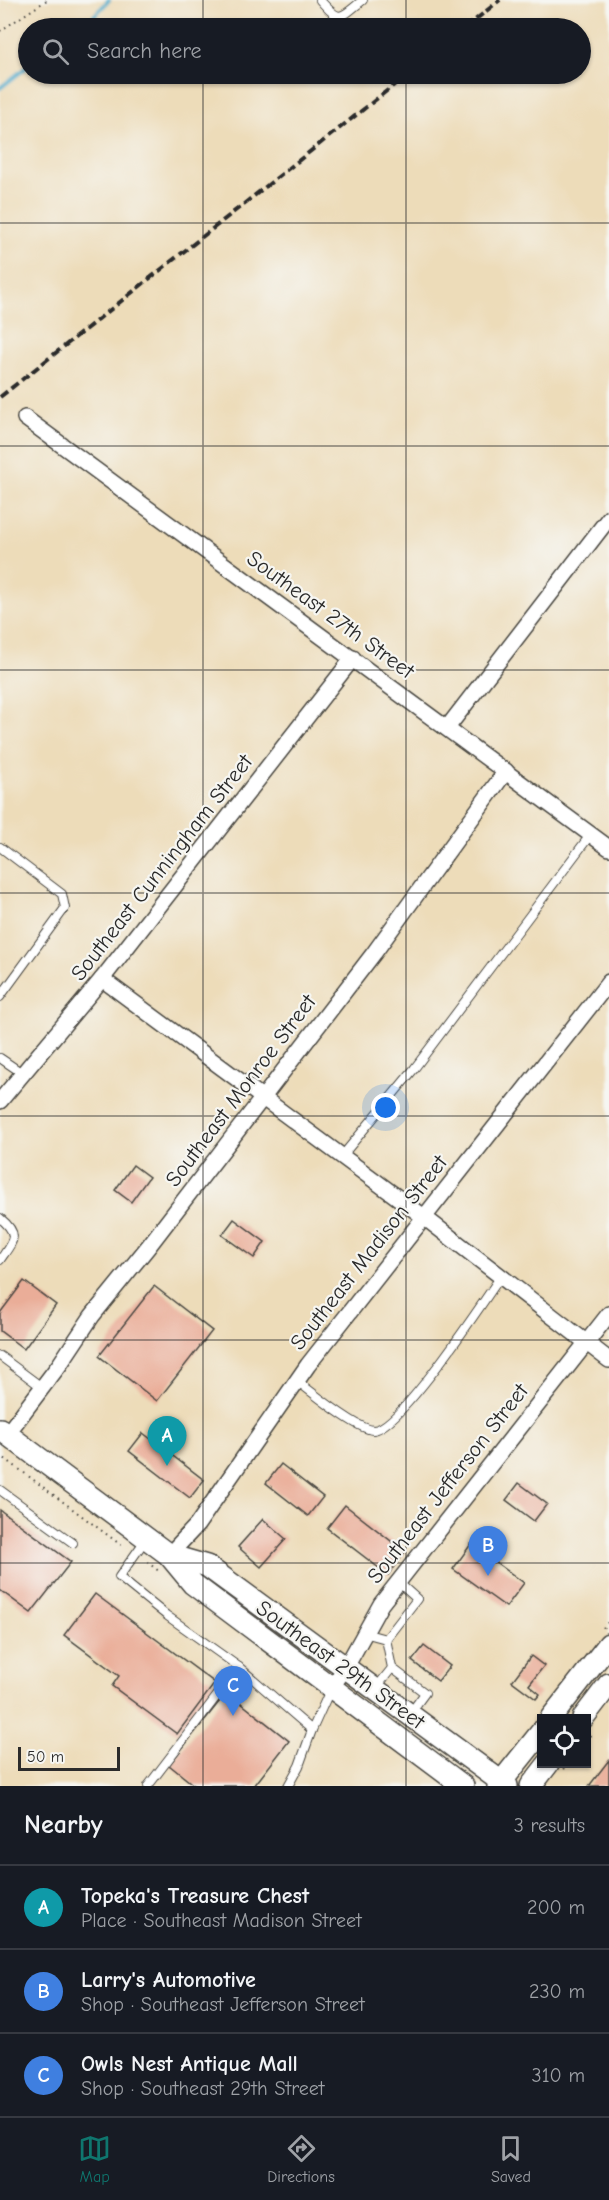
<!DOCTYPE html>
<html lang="en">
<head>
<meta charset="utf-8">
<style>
  :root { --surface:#171b24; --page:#20242c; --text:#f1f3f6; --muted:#9ea1a6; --line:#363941; --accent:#0f766e }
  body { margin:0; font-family:"Comic Neue",sans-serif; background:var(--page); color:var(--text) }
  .controls { position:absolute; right:18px; bottom:18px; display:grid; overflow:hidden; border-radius:0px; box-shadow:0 2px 4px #0004 }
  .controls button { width:54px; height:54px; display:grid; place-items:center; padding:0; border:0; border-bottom:2px solid var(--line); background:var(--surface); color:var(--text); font:30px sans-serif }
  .scale { position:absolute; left:18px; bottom:15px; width:102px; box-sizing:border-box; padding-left:6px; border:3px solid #2b2b2b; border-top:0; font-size:16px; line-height:21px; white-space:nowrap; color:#2b2b2b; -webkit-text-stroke:4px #f6f6f2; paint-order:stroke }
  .you { position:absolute; left:386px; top:1108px; width:21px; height:21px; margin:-15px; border:4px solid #fff; border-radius:50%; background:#1a73e8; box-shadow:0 0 0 9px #1a73e833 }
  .badge { display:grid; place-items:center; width:39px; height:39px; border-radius:50%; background:var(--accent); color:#fff; font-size:20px; font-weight:700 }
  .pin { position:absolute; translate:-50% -50px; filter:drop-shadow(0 2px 3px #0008) }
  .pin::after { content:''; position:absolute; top:32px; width:21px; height:18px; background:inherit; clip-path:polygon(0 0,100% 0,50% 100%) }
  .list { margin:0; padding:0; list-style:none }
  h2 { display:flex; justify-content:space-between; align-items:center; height:78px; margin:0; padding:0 24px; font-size:26px }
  h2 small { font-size:20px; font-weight:400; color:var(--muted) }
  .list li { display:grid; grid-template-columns:39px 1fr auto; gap:18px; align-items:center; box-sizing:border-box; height:84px; padding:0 24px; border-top:2px solid var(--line) }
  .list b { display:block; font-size:22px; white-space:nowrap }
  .list p { margin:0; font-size:20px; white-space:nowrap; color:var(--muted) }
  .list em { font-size:20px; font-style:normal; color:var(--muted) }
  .icon { flex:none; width:33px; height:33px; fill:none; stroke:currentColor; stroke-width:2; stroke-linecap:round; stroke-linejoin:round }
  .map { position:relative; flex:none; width:609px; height:1786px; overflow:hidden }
  .search { position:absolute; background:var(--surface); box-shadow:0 2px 4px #0004; left:18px; right:18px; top:18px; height:66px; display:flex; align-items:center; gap:15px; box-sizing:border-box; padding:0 21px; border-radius:33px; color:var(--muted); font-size:22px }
  .sheet { height:330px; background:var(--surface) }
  nav { display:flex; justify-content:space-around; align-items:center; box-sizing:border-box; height:84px; border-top:2px solid var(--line); background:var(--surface); font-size:16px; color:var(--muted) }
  nav a { display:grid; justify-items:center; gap:3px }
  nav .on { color:var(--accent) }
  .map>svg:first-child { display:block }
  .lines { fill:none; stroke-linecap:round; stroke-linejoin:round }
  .stream { stroke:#4eabcc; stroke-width:4 }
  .building { fill:#eaad98 }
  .lane-casing { stroke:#484640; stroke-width:10 }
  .street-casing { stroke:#484640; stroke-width:18 }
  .secondary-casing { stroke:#484640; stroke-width:24 }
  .path { stroke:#484640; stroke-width:2; stroke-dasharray:1.5 4.5; stroke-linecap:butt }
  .lane { stroke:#fff; stroke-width:8 }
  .street { stroke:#fff; stroke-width:15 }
  .secondary { stroke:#fff; stroke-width:21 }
  .rail { stroke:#2b2b2b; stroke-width:4; stroke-dasharray:9 4.5; stroke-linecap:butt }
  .grid { fill:none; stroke:#2b2b2b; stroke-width:1.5; stroke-opacity:0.55 }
  .labels { text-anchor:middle; stroke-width:4.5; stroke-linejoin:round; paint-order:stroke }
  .street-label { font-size:22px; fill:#2b2b2b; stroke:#f6f6f2 }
</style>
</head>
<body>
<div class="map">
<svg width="609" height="1786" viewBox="0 0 609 1786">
  <rect width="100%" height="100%" fill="#f6f6f2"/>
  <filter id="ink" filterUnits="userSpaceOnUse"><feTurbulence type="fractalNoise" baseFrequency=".0167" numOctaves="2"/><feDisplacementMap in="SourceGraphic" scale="12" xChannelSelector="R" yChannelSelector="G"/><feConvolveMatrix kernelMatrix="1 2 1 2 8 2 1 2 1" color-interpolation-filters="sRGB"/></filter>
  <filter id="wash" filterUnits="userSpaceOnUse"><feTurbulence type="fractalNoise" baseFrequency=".008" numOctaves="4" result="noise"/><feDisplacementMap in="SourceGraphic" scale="24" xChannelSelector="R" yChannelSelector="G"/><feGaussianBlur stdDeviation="1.35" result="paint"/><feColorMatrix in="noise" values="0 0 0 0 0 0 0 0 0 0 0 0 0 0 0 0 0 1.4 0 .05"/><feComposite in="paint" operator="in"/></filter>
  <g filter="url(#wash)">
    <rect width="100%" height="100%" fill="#eddcb9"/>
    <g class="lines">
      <g class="stream">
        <polyline points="78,28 93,17 109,0"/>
        <polyline points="0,88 28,66"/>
      </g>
    </g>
    <g id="blocks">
      <g class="building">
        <polygon points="133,1165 149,1177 131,1202 115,1190"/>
        <polygon points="234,1219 265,1242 254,1258 222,1235"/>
        <polygon points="24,1281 56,1305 24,1349 0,1331 0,1313"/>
        <polygon points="154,1286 212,1331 157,1401 99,1356"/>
        <polygon points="143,1433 204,1480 190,1498 129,1451"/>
        <polygon points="281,1464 323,1497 308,1516 266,1483"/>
        <polygon points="519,1483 547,1504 534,1521 506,1500"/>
        <polygon points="345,1505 405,1552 388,1575 327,1528"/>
        <polygon points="0,1510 71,1562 31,1613 0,1590"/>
        <polygon points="263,1519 286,1539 261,1567 238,1547"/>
        <polygon points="471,1544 524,1583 506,1607 453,1569"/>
        <polygon points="95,1594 215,1683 177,1734 112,1686 119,1676 64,1635"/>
        <polygon points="424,1646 450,1666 438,1681 412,1661"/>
        <polygon points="531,1656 544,1666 529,1685 540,1694 536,1699 512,1681"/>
        <polygon points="227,1692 289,1741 254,1786 195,1786 169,1765"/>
        <polygon points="609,1760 609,1786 589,1786"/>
      </g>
    </g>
  </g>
  <g filter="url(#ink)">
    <use href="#blocks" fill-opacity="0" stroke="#484640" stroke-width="1.5"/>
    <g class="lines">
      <defs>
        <g id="lane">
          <path d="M 320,0 C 341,24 340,18 363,0"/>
          <polyline points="0,847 62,894 65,908 0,997"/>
          <polyline points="0,1058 22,1073"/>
          <polyline points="342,1156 414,1069 591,834"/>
          <path d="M 0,1218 C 21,1235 13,1241 0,1260"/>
          <polyline points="0,1356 43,1388"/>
          <path d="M 297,1381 C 312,1392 356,1429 373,1430 C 399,1430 484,1301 501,1276"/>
          <polyline points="0,1490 73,1543"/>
          <polyline points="146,1539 119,1577 166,1615 239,1667"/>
          <polyline points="364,1633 386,1639 417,1599 398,1582"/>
          <polyline points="392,1668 425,1693 411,1712"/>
          <polyline points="376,1688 392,1668 386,1639"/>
          <polyline points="148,1786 239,1667 312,1730 331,1688"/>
          <polyline points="288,1786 299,1766 312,1730"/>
        </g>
        <g id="street">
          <polyline points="25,418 609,848"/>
          <polyline points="447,728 609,518"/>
          <polyline points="102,979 424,1217 609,1360"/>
          <polyline points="0,1101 102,979 353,658"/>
          <polyline points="7,1434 60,1364 92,1316 148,1247 374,953 506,771"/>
          <polyline points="169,1555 197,1525 308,1365 609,982"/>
          <polyline points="331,1688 346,1667 381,1604 609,1314"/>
        </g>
        <g id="secondary">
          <polyline points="0,1429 169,1555 193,1584 463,1786"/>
          <polyline points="169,1555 207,1566 507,1786"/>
          <polyline points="551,1718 609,1644"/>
          <polyline points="583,1718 609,1684"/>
          <polyline points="498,1786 542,1731"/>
          <polyline points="531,1786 548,1764"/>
        </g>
      </defs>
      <use href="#lane" class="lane-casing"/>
      <use href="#street" class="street-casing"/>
      <use href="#secondary" class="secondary-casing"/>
      <g class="path">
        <polyline points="0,31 47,0"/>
        <polyline points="0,1455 121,1545"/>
        <polyline points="147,1562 160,1572"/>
        <polyline points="603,1628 609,1621"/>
        <polyline points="586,1741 592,1733"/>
        <polyline points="564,1769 569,1764"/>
      </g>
      <use href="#lane" class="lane"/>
      <use href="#street" class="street"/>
      <use href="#secondary" class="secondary"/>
      <g class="rail">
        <polyline points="465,28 500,0"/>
        <polyline points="0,397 408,74"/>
      </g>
    </g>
  </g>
  <path class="grid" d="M 203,0 L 203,28M 406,0 L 406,28M 203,74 L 203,1786M 406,74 L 406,1786M 0,223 L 609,223M 0,446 L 609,446M 0,670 L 609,670M 0,893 L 609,893M 0,1116 L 609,1116M 0,1340 L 609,1340M 0,1563 L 609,1563"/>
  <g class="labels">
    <g class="street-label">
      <text transform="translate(331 614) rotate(36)" y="8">Southeast 27th Street</text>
      <text transform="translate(161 867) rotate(-52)" y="8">Southeast Cunningham Street</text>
      <text transform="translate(240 1090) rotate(-53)" y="8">Southeast Monroe Street</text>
      <text transform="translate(368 1252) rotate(-52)" y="8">Southeast Madison Street</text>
      <text transform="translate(447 1483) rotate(-52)" y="8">Southeast Jefferson Street</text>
      <text transform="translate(341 1664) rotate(36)" y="8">Southeast 29th Street</text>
    </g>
  </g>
</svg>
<div class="controls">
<button><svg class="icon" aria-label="locate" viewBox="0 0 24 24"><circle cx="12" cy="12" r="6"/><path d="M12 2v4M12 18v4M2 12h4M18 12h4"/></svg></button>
</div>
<div class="scale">50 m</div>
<div class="you"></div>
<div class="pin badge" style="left:167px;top:1466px;background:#0f9aa8">A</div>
<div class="pin badge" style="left:488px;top:1576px;background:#3f7fe0">B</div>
<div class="pin badge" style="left:233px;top:1716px;background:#3f7fe0">C</div>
<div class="search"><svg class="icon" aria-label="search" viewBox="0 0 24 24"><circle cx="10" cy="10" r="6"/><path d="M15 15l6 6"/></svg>Search here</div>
</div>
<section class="sheet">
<h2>Nearby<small>3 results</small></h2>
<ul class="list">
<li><span class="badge" style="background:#0f9aa8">A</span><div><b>Topeka's Treasure Chest</b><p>Place · Southeast Madison Street</p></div><em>200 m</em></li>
<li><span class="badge" style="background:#3f7fe0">B</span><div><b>Larry's Automotive</b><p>Shop · Southeast Jefferson Street</p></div><em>230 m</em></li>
<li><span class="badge" style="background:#3f7fe0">C</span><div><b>Owls Nest Antique Mall</b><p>Shop · Southeast 29th Street</p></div><em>310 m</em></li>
</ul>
</section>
<nav>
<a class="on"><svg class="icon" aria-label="map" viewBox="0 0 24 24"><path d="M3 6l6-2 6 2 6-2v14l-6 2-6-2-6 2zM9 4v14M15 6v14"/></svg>Map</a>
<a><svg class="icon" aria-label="directions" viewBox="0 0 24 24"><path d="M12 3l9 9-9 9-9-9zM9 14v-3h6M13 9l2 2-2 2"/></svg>Directions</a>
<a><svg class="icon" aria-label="saved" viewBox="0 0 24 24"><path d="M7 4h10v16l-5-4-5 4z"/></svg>Saved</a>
</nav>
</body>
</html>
